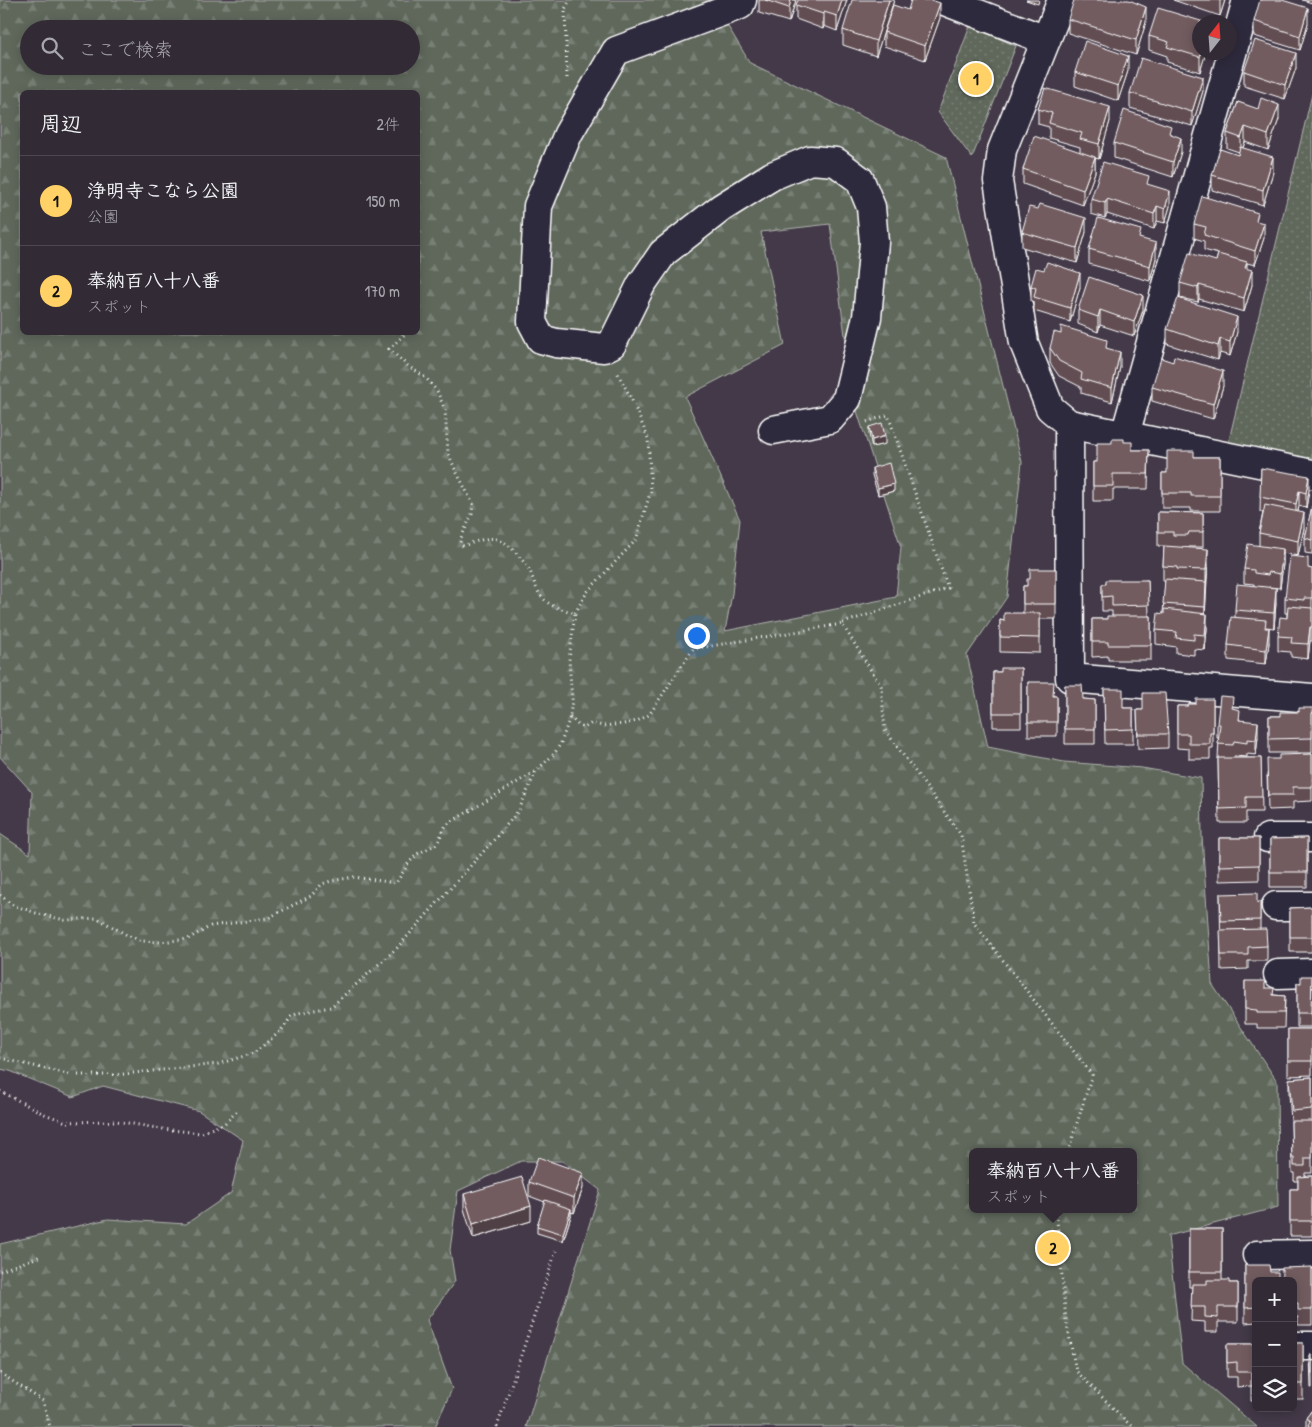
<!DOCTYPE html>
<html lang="ja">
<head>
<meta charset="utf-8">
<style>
  :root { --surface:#322b36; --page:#3a333e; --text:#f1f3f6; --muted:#a8a7ad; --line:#4d4751; --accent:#ffd166 }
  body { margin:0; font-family:"Patrick Hand","Klee One",sans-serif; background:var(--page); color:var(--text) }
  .controls { position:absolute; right:15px; bottom:15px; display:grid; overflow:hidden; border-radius:8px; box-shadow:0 2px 12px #0003 }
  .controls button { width:45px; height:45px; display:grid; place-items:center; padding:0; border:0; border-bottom:1px solid var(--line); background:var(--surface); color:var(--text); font:25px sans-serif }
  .compass { position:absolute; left:1192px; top:15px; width:45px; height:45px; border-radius:50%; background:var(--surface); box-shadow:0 2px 12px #0003; rotate:17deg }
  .you { position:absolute; left:696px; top:635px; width:18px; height:18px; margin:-12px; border:4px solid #fff; border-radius:50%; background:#1a73e8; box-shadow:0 0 0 8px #1a73e833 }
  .badge { display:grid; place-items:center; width:32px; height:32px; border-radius:50%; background:var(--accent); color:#111; font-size:16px; font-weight:700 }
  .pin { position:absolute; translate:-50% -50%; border:2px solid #fff; box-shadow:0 1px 5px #0006 }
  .popup { position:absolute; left:969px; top:1148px; width:168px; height:65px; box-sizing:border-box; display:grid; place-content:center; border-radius:8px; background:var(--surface); filter:drop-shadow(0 1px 4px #0005); font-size:16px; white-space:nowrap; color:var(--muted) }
  .popup b { font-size:19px; color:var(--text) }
  .popup::after { content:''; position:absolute; left:50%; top:100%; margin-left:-10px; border:10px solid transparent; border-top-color:var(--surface) }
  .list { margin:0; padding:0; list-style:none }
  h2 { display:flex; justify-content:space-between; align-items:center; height:65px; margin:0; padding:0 20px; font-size:21px }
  h2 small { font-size:16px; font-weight:400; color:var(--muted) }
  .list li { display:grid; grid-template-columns:32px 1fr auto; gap:15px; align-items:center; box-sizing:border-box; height:90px; padding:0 20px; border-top:1px solid var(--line) }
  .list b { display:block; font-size:19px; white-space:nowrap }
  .list p { margin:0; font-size:16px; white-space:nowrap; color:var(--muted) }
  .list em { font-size:16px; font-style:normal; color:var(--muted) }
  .icon { flex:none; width:28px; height:28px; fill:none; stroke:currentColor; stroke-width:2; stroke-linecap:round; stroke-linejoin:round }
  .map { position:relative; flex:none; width:1312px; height:1427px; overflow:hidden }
  .search { position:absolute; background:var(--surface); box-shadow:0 2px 12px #0003; left:20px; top:20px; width:400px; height:55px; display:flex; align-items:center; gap:12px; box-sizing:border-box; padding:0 18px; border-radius:28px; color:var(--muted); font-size:19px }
  .panel { position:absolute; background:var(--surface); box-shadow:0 2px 12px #0003; left:20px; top:90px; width:400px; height:245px; border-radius:8px }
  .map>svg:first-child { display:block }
  .forest { fill:url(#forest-firs); stroke:#b0b4ae; fill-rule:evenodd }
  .park { fill:url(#park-dots); stroke:#b0b4ae }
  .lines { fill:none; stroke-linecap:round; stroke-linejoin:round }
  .minor-casing { stroke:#fff; stroke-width:31 }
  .path { stroke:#fff; stroke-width:3; stroke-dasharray:1 4; stroke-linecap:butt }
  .minor { stroke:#2f2a3d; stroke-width:28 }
  .wall { fill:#624e53; stroke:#fff }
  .shaded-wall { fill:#504044; stroke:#fff }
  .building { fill:#725b61; stroke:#fff }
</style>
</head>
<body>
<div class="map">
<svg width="1312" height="1427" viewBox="0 0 1312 1427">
  <defs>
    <pattern id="forest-firs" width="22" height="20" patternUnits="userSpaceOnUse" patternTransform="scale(1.25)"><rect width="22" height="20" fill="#60685c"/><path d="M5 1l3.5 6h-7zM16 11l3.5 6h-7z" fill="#787f74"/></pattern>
    <pattern id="park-dots" width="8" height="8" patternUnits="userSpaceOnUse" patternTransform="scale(1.25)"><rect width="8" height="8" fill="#60685c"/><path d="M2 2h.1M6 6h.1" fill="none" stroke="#787f74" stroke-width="1.8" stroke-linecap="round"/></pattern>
  </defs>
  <rect width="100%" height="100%" fill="#433948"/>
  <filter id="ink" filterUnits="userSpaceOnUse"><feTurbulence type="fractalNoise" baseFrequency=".02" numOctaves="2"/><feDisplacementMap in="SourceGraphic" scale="10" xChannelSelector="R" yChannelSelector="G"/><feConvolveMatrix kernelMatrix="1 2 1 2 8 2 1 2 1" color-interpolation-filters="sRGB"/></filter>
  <g filter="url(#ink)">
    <path class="forest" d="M 0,0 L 712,0 L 750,63 L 946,157 L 1022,462 L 1007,597 L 967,655 L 988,747 L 1064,762 L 1142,768 L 1201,778 L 1202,836 L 1212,984 L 1277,1081 L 1278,1207 L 1168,1236 L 1182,1363 L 1257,1427 L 526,1427 L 600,1190 L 562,1161 L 521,1161 L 458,1191 L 450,1250 L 455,1281 L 427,1320 L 452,1389 L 435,1427 L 0,1427 L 0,1244 L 108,1219 L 186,1224 L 231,1193 L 243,1140 L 199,1111 L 103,1086 L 73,1097 L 10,1071 L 0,1069 L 0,834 L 30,854 L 32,792 L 0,757 ZM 29,29 L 411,29 L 411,66 L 29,66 ZM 22,92 L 418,92 L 418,332 L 22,332 ZM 830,224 L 854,402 L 901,547 L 896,597 L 725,631 L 732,594 L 740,520 L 685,397 L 785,345 L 761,232 ZM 973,1152 L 1133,1152 L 1133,1209 L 973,1209 Z"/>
    <g class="park">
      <polygon points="970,26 1016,46 972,158 938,112"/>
      <polygon points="1312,94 1312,460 1228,444"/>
    </g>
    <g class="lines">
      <defs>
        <g id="minor">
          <polyline points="742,0 740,5 616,51 568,134 538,206 532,322 541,339 556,343 604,348 612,344 641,285 663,253 721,208 772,176 810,160 836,162 860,180 871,207 874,242 867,317 847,399 830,419 773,430"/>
          <polyline points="942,0 1046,40"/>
          <polyline points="1062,0 1002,150 998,181 1024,343 1050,408 1069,424 1312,474"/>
          <polyline points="1069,424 1070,678 1312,698"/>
          <polyline points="1125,435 1247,0"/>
          <polyline points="1268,838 1312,838"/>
          <polyline points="1276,906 1312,906"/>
          <polyline points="1278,974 1312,973"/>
          <polyline points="1257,1255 1312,1254"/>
          <polyline points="1293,1346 1312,1346"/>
        </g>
      </defs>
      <use href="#minor" class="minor-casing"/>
      <g class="path">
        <polyline points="567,78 565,9 570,0"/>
        <polyline points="575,613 587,592 636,540 651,490 648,438 631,398 617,372"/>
        <polyline points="843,623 948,588 888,415 863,423"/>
        <polyline points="570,717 578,725 584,728 592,723 603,726 624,724 637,721 649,715 693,649 842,624 881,686 885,730 961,835 974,923 1092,1075 1068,1152"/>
        <polyline points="0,895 13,905 39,914 65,920 97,918 127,935 142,941 160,942 188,939 211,926 268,918 311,896 322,884 331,881 354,877 396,883 408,864 417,854 437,844 446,825 536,771"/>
        <path d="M 0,1058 L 72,1075 L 115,1075 L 218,1064 L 254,1053 L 281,1031 L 291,1017 L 298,1013 L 331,1007 L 397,948 L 500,833 L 519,810 L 536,771 L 554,754 L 561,743 L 570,717 L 572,699 L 569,660 L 575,613 C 566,610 553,608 546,601 C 537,594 534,581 530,571 C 527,565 522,560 518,555 C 498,532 489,537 463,546 L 460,543 L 461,538 L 472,514 L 473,504 L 454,467 L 448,452 L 445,410 L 437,391 L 426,378 L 408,366 L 389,349 L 405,334 L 400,332"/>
        <polyline points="0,1091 42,1113 66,1122 116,1121 162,1129 201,1133 225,1123 239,1109"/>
        <polyline points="1057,1209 1057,1220 1066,1320 1076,1371 1132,1427"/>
        <polyline points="0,1271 41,1256"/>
        <polyline points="0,1373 43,1401 50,1427"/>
        <polyline points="497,1427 556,1251"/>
      </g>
      <use href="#minor" class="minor"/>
    </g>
    <g class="wall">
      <polygon points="759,0 796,0 789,22 759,13"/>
      <polygon points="847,0 837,31 824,26 823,29 796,19 796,5"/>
      <polygon points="894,0 876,56 843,45 843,30"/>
      <polygon points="1026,0 1039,0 1038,4"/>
      <polygon points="1173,0 1225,0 1220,16"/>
      <polygon points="1302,0 1312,0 1312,3"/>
      <polygon points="908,10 940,18 925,60 884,46 884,32"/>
      <polygon points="1068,19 1146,22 1136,55 1068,33"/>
      <polygon points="1254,21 1308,23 1300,50 1254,36"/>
      <polygon points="1204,22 1200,52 1206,52 1200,72 1167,62 1167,56 1149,50 1149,36"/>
      <polygon points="1296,68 1285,99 1244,86 1244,71"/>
      <polygon points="1128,71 1118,101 1075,86 1075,72"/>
      <polygon points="1203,91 1192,126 1130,108 1130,93"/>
      <polygon points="1238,102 1279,119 1268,150 1245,142 1243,148 1273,172 1263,205 1212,190 1212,175 1238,155 1239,152 1227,148 1227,133"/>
      <polygon points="1038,109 1110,121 1099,159 1095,158 1095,172 1083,205 1023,184 1023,169 1080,152 1080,147 1049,138 1049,127 1038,124"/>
      <polygon points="1171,134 1181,152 1173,177 1114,158 1114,143"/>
      <polygon points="1149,185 1170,206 1165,223 1157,221 1154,229 1107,214 1105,218 1091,214 1091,199"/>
      <polygon points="1258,222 1264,238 1255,265 1247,263 1247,269 1252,285 1244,312 1199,299 1198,302 1180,298 1180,283 1216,261 1218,254 1204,250 1204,241 1194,238 1194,224"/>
      <polygon points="1022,232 1086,232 1077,263 1022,247"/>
      <polygon points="1141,239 1156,258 1150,281 1089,264 1089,249"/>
      <polygon points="1031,286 1080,287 1070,322 1034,311 1034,302 1031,301"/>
      <polygon points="1078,310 1143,310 1134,336 1100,325 1098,332 1078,324"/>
      <polygon points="1167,329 1237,332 1230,356 1220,353 1218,360 1167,344"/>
      <polygon points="1050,348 1107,348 1120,367 1112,402 1081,393 1081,387 1059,376 1050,363"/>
      <polygon points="1223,386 1213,419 1152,401 1152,387"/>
      <polygon points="869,427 885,444 872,447 869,434"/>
      <polygon points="1124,442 1132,450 1149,450 1148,489 1113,489 1113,501 1093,501 1093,462 1097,462"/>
      <polygon points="1194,457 1220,457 1220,511 1191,511 1191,508 1162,508 1162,473 1167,473"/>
      <polygon points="872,468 894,491 878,495 872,475"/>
      <polygon points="1261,468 1309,490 1306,508 1299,506 1298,512 1304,528 1298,556 1283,553 1283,564 1280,588 1269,587 1276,603 1274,628 1266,627 1269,643 1266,664 1228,660 1228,645 1235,617 1235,610 1254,586 1254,584 1244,583 1244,569 1259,545 1259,533 1263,512 1260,512"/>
      <polygon points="1312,506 1312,554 1305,553 1305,538"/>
      <polygon points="1158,512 1203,513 1203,547 1189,547 1189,548 1208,564 1205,614 1207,629 1205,650 1194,649 1194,655 1176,653 1176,647 1156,644 1156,630 1163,614 1165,581 1163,581 1163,566 1164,546 1158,546"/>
      <polygon points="1308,568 1312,569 1312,641 1310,641 1308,659 1291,657 1291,652 1278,651 1278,636 1287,618 1287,613 1285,613 1285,598"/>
      <polygon points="1056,569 1056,619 1040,619 1040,653 1000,652 1000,620 1004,621 1023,613 1023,586 1027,586 1030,579"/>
      <polygon points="1148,580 1149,616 1151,616 1151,660 1108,660 1108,656 1092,657 1092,619 1107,619 1112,616 1112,611 1102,611 1102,584"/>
      <polygon points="1021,668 1021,727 993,727 993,672 1001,672"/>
      <polygon points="1028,682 1053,696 1057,696 1057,736 1028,736"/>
      <polygon points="1065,685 1083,699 1095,700 1095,744 1065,744"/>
      <polygon points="1104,689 1123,708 1133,708 1133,744 1105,744"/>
      <polygon points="1213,699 1213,748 1210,748 1210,759 1189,759 1189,749 1177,748 1177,706 1188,706"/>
      <polygon points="1233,708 1240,720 1258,737 1256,755 1247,754 1247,757 1234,756 1234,758 1261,758 1262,812 1246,812 1246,823 1219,823 1218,758 1219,739 1217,738 1217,724"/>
      <polygon points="1312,708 1312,753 1269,753 1269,716 1280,716"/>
      <polygon points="1137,710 1143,710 1168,734 1168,748 1138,749"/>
      <polygon points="1312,754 1312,801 1293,802 1293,809 1268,810 1267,774 1279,759"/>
      <polygon points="1219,838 1259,838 1259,880 1219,881"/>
      <polygon points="1307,838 1307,887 1270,887 1270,839"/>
      <polygon points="1220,894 1257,903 1260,902 1260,929 1267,946 1267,961 1248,961 1248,969 1221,970"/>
      <polygon points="1312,907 1312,952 1290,952 1290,908"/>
      <polygon points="1312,976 1311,1027 1297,1027 1297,983 1301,983"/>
      <polygon points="1245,981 1265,988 1274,995 1285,996 1284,1028 1257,1028 1257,1024 1245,1024"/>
      <polygon points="1288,1029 1312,1029 1312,1075 1288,1076"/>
      <polygon points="1312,1077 1312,1173 1305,1173 1305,1176 1312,1176 1312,1236 1290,1236 1290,1189 1298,1189 1298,1181 1294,1181 1294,1173 1292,1173 1291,1121 1289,1094 1289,1079"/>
      <polygon points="529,1182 583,1188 574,1213 571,1212 571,1216 563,1241 537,1233 537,1226 545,1202 529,1196"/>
      <polygon points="464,1194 531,1221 473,1238 464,1209"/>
      <polygon points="1189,1229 1222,1229 1222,1280 1229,1283 1238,1283 1238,1322 1218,1322 1218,1332 1205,1332 1205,1322 1191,1321 1192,1287 1189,1287"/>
      <polygon points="1245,1265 1270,1272 1256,1281 1256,1322 1245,1323"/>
      <polygon points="1312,1267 1312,1325 1298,1325 1298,1317 1293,1317 1293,1281"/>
      <rect x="1293" y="1343" width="10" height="56"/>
      <polygon points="1227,1344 1256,1344 1256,1401 1251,1401 1251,1386 1237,1387 1237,1377 1227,1377"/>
      <polygon points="1310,1355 1312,1355 1312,1388 1311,1388"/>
      <polygon points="1312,1410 1312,1427 1306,1427 1306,1418"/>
    </g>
    <g class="shaded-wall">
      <polygon points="791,0 796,0 789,22 789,8"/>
      <polygon points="842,0 847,0 837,31 837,16"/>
      <polygon points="889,0 894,0 876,56 876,41"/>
      <polygon points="1220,0 1225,0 1220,16"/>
      <polygon points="940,3 940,18 925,60 925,46"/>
      <polygon points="1146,7 1146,22 1136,55 1136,40"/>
      <polygon points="1308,8 1308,23 1300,50 1300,36"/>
      <polygon points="824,12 824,26 823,29 823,14"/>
      <polygon points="1201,52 1206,52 1200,72 1200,57"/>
      <polygon points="1296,53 1296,68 1285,99 1285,85"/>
      <polygon points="1128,56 1128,71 1118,101 1118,86"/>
      <polygon points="1203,77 1203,91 1192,126 1192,112"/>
      <polygon points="1279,105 1279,119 1268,150 1268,135"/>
      <polygon points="1110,107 1110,121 1099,159 1099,144"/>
      <polygon points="1245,127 1245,142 1241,152 1241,138"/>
      <polygon points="1181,138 1181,152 1173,177 1173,162"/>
      <polygon points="1095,157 1095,172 1083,205 1083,190"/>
      <polygon points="1273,157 1273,172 1263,205 1263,190"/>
      <polygon points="1170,191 1170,206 1165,223 1165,209"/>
      <polygon points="1107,199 1107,214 1105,218 1105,203"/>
      <polygon points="1157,206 1157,221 1154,229 1154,214"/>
      <polygon points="1086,218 1086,232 1077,263 1077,248"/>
      <polygon points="1264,223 1264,238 1255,265 1255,251"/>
      <polygon points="1156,243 1156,258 1150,281 1150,266"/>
      <polygon points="1252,270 1252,285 1244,312 1244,298"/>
      <polygon points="1080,273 1080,287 1070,322 1070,308"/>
      <polygon points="1199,285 1199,299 1198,302 1198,288"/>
      <polygon points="1143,295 1143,310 1134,336 1134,322"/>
      <polygon points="1100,310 1100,325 1098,332 1098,317"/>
      <polygon points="1237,317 1237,332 1230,356 1230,342"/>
      <polygon points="1220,339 1220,353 1218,360 1218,346"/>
      <polygon points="1120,352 1120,367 1112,402 1112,388"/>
      <polygon points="1223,371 1223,386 1213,419 1213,404"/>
      <polygon points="885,436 885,444 872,447 872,440"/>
      <polygon points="1309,476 1309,490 1306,508 1306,493"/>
      <polygon points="894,484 894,491 878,495 878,488"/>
      <polygon points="1299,491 1299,506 1296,519 1296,504"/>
      <polygon points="1304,513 1304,528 1298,556 1298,541"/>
      <polygon points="1208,549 1208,564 1206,585 1206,570"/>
      <polygon points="1283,549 1283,564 1280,588 1280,574"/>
      <polygon points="1206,582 1206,597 1205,622 1205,607"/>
      <polygon points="1276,588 1276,603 1274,628 1274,613"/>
      <polygon points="1207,614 1207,629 1205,650 1205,635"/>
      <polygon points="1310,627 1310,641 1308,659 1308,644"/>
      <polygon points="1269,628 1269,643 1266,664 1266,650"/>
      <polygon points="1258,722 1258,737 1256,755 1256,740"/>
      <polygon points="583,1173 583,1188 574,1213 574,1198"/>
      <polygon points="531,1206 531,1221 473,1238 473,1224"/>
      <polygon points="571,1209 571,1216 563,1241 563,1234"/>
    </g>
    <g class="building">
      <polygon points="765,0 791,0 789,8"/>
      <polygon points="798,0 842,0 837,16 824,12 823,14 796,5"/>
      <polygon points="852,0 889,0 876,41 843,30"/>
      <polygon points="911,0 931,0 940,3 925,46 884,32 893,5 908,10"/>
      <polygon points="1074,0 1129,0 1146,7 1136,40 1068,19"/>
      <polygon points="1260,0 1282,0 1308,8 1300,36 1254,21"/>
      <polygon points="1158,8 1204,22 1200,22 1200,52 1201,52 1200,57 1167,47 1169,42 1149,36"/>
      <polygon points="1255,40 1296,53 1285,85 1244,71"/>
      <polygon points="1085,41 1128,56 1118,86 1075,72"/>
      <polygon points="1141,58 1203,77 1192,112 1130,93"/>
      <polygon points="1045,88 1110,107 1099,144 1080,139 1082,133 1049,123 1052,113 1038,109"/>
      <polygon points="1261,98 1279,105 1268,135 1245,127 1241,138 1227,133 1238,102 1258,109"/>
      <polygon points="1124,110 1171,126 1169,133 1181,138 1173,162 1114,143"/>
      <polygon points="1034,136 1095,157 1083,190 1023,169"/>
      <polygon points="1240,147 1273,157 1263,190 1212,175 1220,149 1238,155"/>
      <polygon points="1103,162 1149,176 1147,184 1170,191 1165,209 1157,206 1154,214 1107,199 1105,203 1091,199"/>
      <polygon points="1202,196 1258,213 1256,221 1264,223 1255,251 1204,235 1206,227 1194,224"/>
      <polygon points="1040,204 1086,218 1077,248 1022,232 1029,207 1038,209"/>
      <polygon points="1098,218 1141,230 1139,238 1156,243 1150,266 1089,249"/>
      <polygon points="1189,253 1216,261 1218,254 1247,262 1245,268 1252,270 1244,298 1199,285 1198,288 1180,283"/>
      <polygon points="1047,262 1080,273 1070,308 1034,297 1036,288 1031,286 1036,268 1044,270"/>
      <polygon points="1089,277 1143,295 1134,322 1100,310 1098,317 1078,310"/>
      <polygon points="1178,298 1237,317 1230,342 1220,339 1218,346 1167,329"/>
      <polygon points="1061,326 1107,340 1106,348 1120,352 1112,388 1081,379 1082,373 1059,361 1050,348 1054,332 1061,334"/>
      <polygon points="1174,356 1223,371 1213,404 1152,387 1161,358 1173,362"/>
      <polygon points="882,423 885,436 872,440 869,427"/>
      <polygon points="1112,439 1124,439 1124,442 1132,442 1132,450 1149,450 1148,474 1113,474 1113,486 1093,486 1093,462 1097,462 1097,443 1112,443"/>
      <polygon points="1167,451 1194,451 1194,457 1220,457 1220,496 1191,496 1191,493 1162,493 1162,473 1167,473"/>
      <polygon points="889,463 894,484 878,488 872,468"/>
      <polygon points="1261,468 1309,476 1306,493 1299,491 1296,504 1260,497"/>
      <polygon points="1265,505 1304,513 1298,541 1259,533"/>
      <polygon points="1312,506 1312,540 1305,538"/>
      <polygon points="1158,512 1203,513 1203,532 1189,532 1188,535 1173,535 1173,532 1158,532"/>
      <polygon points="1248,544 1283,549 1280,574 1269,572 1268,575 1254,573 1254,570 1244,569"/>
      <polygon points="1164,546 1208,549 1206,570 1177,569 1177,567 1163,566"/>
      <polygon points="1290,556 1308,558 1308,568 1312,569 1312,598 1304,598 1304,600 1285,598"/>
      <polygon points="1030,569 1056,569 1056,604 1023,604 1023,586 1027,586 1027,579 1030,579"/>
      <polygon points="1165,579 1206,582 1205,607 1163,604"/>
      <polygon points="1106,580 1148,580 1149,605 1112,606 1112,596 1102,597 1102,584 1106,584"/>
      <polygon points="1237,584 1276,588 1274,613 1235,610"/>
      <polygon points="1288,606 1312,608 1312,627 1310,627 1308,644 1291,643 1292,637 1278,636 1280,617 1287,618"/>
      <polygon points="1164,609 1207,614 1205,635 1194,634 1194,640 1176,638 1177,632 1156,630 1158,613 1164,614"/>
      <polygon points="1004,613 1040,613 1040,638 1000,637 1000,620 1004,621"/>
      <polygon points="1107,616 1151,616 1151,645 1108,645 1108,642 1092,642 1092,619 1107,619"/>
      <polygon points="1231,617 1266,620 1265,628 1269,628 1266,650 1228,645"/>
      <polygon points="1001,668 1021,668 1021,713 993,713 993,672 1001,672"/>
      <polygon points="1028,682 1054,682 1053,696 1057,696 1057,722 1028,722"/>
      <polygon points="1065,685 1082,685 1083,699 1095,700 1095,729 1065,729"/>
      <polygon points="1104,689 1123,689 1123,708 1133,708 1133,729 1105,730"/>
      <polygon points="1143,693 1165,693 1168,734 1138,734 1137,710 1143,710"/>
      <polygon points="1220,696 1233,697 1232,708 1240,710 1239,720 1258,722 1256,740 1247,739 1247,743 1234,741 1233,745 1218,744 1220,724 1217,724"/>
      <polygon points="1196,699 1213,699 1213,733 1210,733 1210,744 1189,744 1189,734 1177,734 1177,706 1188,706 1189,704 1196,704"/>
      <polygon points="1299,708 1312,708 1312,738 1269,739 1269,716 1280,716 1280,712 1299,712"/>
      <polygon points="1312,754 1312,787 1293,787 1293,795 1268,795 1267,759 1279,759 1279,755"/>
      <polygon points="1218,758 1261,758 1262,797 1246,797 1246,808 1219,809"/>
      <polygon points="1219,838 1259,838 1259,865 1219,866"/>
      <polygon points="1307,838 1307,872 1270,872 1270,839"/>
      <polygon points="1257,893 1257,903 1260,902 1260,920 1221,921 1220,894"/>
      <polygon points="1312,907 1312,937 1290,937 1290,908"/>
      <polygon points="1266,929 1267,946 1248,947 1248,955 1221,955 1220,930"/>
      <polygon points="1301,976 1312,976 1311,1013 1297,1013 1297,983 1301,983"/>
      <polygon points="1245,981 1265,981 1265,988 1274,988 1273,995 1285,996 1284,1013 1257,1013 1257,1010 1245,1009"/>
      <rect x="1288" y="1029" width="24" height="32"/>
      <polygon points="1312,1077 1312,1109 1292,1111 1289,1079"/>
      <polygon points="1291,1121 1312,1121 1312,1158 1305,1158 1305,1166 1294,1166 1294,1158 1292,1158"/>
      <polygon points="538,1157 583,1173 574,1198 529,1182"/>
      <polygon points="1312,1176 1312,1221 1290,1221 1290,1189 1298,1189 1298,1177"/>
      <polygon points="522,1177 531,1206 473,1224 464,1194"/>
      <polygon points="545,1200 571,1209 563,1234 537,1226"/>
      <rect x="1189" y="1229" width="33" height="43"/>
      <polygon points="1245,1265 1269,1265 1270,1272 1278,1272 1278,1281 1256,1281 1256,1307 1245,1308"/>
      <polygon points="1312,1267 1312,1310 1298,1310 1298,1303 1293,1303 1293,1281 1282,1281 1282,1268"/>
      <polygon points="1207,1280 1229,1280 1229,1283 1238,1283 1238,1307 1218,1307 1218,1318 1205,1317 1205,1307 1191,1307 1192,1284 1207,1284"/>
      <rect x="1293" y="1343" width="10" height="41"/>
      <polygon points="1227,1344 1256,1344 1256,1386 1251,1386 1251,1372 1237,1372 1237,1362 1227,1363"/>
      <polygon points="1310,1355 1312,1355 1312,1373 1311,1373"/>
      <polygon points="1312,1410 1312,1427 1310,1427 1308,1425 1310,1421 1306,1418"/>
    </g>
  </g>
</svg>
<div class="controls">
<button>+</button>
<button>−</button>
<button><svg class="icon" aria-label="layers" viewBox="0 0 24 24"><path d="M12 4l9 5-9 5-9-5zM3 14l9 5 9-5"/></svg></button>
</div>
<svg class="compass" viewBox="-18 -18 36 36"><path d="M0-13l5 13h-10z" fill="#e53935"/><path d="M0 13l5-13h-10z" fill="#a8a7ad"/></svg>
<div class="you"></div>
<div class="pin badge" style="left:976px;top:79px">1</div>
<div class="pin badge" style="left:1053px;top:1248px">2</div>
<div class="popup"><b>奉納百八十八番</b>スポット</div>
<div class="search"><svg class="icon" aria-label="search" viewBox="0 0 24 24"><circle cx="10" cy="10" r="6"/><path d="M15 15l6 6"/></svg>ここで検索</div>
<section class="panel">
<h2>周辺<small>2件</small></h2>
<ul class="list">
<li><span class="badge">1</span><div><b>浄明寺こなら公園</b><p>公園</p></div><em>150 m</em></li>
<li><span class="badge">2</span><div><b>奉納百八十八番</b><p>スポット</p></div><em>170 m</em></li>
</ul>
</section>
</div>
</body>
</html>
